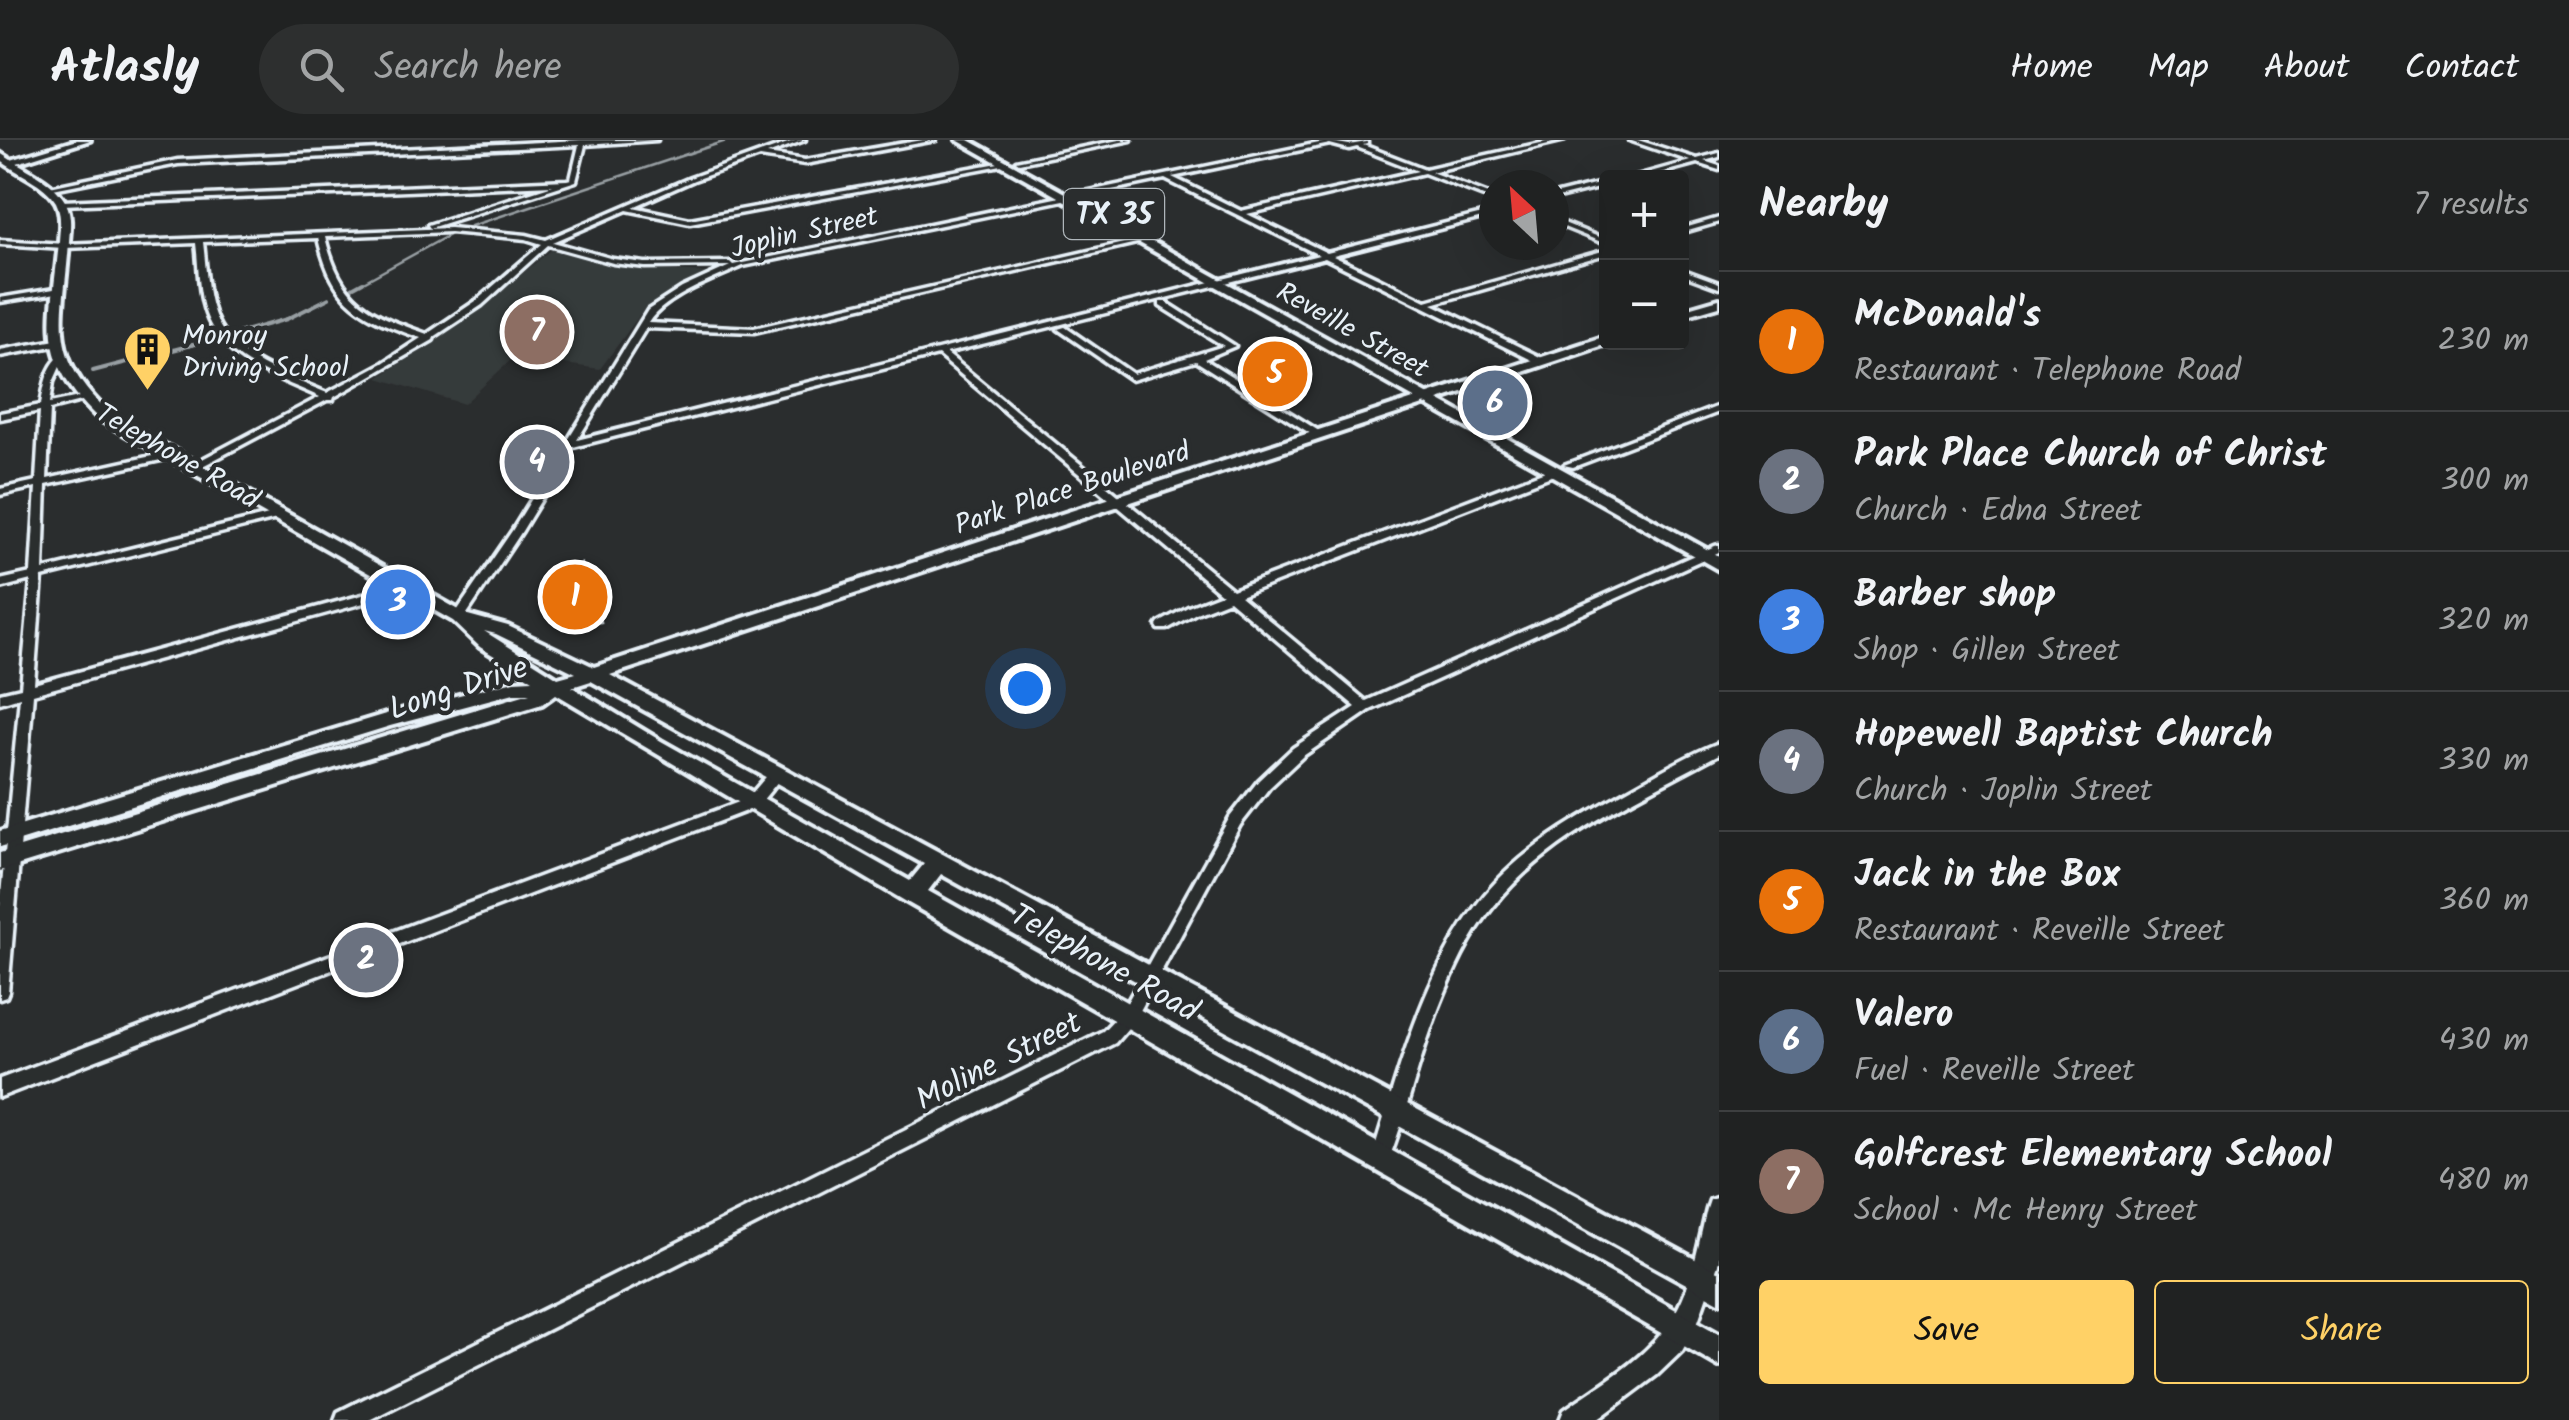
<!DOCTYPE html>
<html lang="en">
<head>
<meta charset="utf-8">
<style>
  :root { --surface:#202222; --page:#2d2f2f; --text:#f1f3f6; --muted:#a2a4a5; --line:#3d3f40; --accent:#ffd166 }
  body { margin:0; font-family:Kalam,sans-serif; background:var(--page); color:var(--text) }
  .controls { position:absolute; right:30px; top:30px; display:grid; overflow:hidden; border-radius:10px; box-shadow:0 10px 40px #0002 }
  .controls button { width:90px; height:90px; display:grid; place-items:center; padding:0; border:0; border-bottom:2px solid var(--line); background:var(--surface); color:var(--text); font:50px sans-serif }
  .compass { position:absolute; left:1479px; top:30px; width:90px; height:90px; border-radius:50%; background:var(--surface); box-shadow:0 10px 40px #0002; rotate:334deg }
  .you { position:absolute; left:1025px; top:548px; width:35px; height:35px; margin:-25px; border:8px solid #fff; border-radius:50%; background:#1a73e8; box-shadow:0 0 0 15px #1a73e833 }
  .badge { display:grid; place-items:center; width:65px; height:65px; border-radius:50%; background:var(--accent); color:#fff; font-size:32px; font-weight:700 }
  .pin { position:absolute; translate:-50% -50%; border:5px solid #fff; box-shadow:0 2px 10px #0006 }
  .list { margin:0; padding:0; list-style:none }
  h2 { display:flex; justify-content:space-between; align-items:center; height:130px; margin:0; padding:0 40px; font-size:42px }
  h2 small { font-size:32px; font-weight:400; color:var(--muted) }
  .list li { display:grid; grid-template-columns:65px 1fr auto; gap:30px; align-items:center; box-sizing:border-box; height:140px; padding:0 40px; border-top:2px solid var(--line) }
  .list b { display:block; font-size:38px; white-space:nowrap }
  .list p { margin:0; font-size:32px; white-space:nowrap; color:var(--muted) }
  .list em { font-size:32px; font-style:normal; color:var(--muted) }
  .actions { display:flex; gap:20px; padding:30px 40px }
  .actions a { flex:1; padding:22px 0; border:2px solid var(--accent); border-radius:10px; text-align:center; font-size:35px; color:var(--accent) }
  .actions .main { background:var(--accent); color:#111 }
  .icon { flex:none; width:55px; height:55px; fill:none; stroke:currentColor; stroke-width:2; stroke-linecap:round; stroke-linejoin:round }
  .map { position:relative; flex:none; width:1719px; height:1280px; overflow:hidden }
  header { display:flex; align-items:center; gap:60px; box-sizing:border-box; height:140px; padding:0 50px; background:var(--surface); border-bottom:2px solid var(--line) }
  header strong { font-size:48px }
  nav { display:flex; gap:55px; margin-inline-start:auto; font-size:35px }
  .search { width:700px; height:90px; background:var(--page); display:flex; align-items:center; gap:25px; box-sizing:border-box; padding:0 35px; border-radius:55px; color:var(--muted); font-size:38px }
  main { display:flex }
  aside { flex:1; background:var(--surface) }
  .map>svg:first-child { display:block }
  .built { fill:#363a3b }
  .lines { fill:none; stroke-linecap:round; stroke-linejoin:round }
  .stream-far1 { stroke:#989fa3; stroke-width:2.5 }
  .stream { stroke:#989fa3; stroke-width:4 }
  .minor-casing { stroke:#e8f1f8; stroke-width:7 }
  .tertiary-casing { stroke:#e8f1f8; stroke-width:7 }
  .secondary-casing { stroke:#e8f1f8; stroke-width:8 }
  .primary-casing { stroke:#e8f1f8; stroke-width:8 }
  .minor { fill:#2a2d2e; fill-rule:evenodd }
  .tertiary { fill:#2a2d2e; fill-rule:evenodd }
  .secondary { fill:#2a2d2e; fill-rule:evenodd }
  .primary { fill:#2a2d2e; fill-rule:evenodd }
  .shaded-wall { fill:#3a3d3e; stroke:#e8f1f8; stroke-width:2.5 }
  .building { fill:#535759; stroke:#e8f1f8; stroke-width:2.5 }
  .labels { text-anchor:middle; stroke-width:9; stroke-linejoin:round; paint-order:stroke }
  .far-street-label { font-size:28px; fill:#e8f1f8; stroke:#2a2d2e }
  .far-poi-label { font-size:28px; fill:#e8f1f8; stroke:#2a2d2e; text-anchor:start }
  .shield { fill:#2a2d2e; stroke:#afb6bb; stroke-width:2.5 }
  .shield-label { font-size:30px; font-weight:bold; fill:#e8f1f8 }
  .street-label { font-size:32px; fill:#e8f1f8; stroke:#2a2d2e }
</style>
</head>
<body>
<header>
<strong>Atlasly</strong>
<div class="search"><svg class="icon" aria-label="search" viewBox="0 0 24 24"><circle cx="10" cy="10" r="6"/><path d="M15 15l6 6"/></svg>Search here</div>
<nav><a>Home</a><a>Map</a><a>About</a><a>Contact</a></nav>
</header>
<main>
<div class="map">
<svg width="1719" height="1280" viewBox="0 0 1719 1280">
  <rect width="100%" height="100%" fill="#2a2d2e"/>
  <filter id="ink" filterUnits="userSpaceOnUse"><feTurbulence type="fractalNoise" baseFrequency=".01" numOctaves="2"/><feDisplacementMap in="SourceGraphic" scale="20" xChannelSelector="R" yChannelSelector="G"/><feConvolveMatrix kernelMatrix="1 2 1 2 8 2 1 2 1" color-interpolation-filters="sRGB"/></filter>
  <g filter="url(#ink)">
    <polygon class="built" points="551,110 628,128 706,133 645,168 600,229 514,217 464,264 378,238 467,179"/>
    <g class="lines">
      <g class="stream-far1">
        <polyline points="471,86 729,0"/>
        <polyline points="358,145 449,95"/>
      </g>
      <g class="stream">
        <polyline points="352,148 363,142"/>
        <polyline points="234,194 287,179 329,158"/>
        <polyline points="93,231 207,201"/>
      </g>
      <defs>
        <g id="minor">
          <polygon points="580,0 657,0 585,5 576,41 430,88 428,85 553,45 62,65 59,63 62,61 567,40 571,39 579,5 178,24 48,50 45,48 178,20"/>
          <path d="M 796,0 L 805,0 L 767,14 L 805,20 L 923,0 L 936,0 L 805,24 L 760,17 L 694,40 L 633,67 L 690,79 L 1004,22 L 1007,24 L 690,83 L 627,70 L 553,102 L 613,119 L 645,123 L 730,122 L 733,125 L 1324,2 L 1320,0 L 1349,5 L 1367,2 L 1367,4 L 1363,5 L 1425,29 L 1554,0 L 1565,0 L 1431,32 L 1494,56 L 1494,60 L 1424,33 L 1247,74 L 1327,113 L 1494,71 L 1494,75 L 1333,116 L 1426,161 L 1606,110 L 1606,114 L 1432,164 L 1544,219 L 1544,223 L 1538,223 L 1325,118 L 946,213 L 1233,450 L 1548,330 L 1556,330 L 1556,334 L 1240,456 L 1366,561 L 1715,406 L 1719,405 L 1719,412 L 1370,570 L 1303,616 L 1269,648 L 1240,685 L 1135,880 L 1115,903 L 369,1280 L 335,1280 L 338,1272 L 1103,891 L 1123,870 L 1230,677 L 1259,640 L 1293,608 L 1356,567 L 1229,460 L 1196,473 L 1167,489 L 1159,489 L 1157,486 L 1159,483 L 1188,467 L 1222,454 L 938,215 L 573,307 L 522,391 L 463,480 L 455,480 L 453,477 L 512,391 L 648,170 L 682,148 L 730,126 L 645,127 L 613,123 L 548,105 L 482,165 L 434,197 L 433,200 L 334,257 L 333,260 L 327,260 L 195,330 L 190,327 L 191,325 L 320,257 C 278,238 223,222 206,174 C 198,152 199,126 196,103 L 64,108 L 0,104 L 0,100 L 64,104 L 450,88 L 526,95 L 546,100 L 690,38 ZM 1330,4 L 1349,9 L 1357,7 L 1418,31 L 1241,71 L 1172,37 ZM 1165,39 L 1319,115 L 577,300 L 646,188 L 754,192 L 1145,101 L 1141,99 L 754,188 L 648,183 C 665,156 715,139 743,126 ZM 450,92 L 526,99 L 542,104 L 476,161 L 427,194 C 368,173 341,162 325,97 ZM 318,98 C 333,164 361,177 421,198 L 383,223 L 327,253 C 286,235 229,219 214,173 C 206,150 206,126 203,102 Z"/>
          <polygon points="1119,0 1131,0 1019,23 1016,21"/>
          <polygon points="1629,0 1638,0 1697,19 1719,13 1719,17 1704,21 1719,26 1719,30 1697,23 1641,38 1629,38 1690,21"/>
          <polygon points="1606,42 1606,46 1554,59 1554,55"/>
          <polygon points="1719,78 1719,82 1681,93 1681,89"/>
          <polygon points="1554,79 1606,100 1606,104 1554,83"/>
          <polygon points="1681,129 1719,143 1719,148 1681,134"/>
          <polygon points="60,148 64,150 63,152 0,162 0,158"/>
          <polygon points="1160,162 1166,162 1235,206 1204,219 1322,293 1322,297 1316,297 1196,221 1132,240 1058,189 1065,187 1133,234 1224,206 1160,166"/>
          <polygon points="56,200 60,203 59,205 0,216 0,210"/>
          <path d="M 59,217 L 63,220 L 53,242 L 50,263 L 84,256 L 89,259 L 50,269 L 47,339 L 170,312 L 175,315 L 170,318 L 46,345 L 43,430 L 281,372 L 286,375 L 285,377 L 42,437 L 34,544 L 407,443 L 413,447 L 411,450 L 33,554 L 8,852 L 6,857 L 0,859 L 0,766 L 20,557 L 0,563 L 0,553 L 21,548 L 31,440 L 0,448 L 0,440 L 31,433 L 36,347 L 0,355 L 0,349 L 36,341 L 40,271 L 0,279 L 0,273 L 41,265 C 44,248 46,229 59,217 Z"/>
          <polygon points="1719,266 1719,272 1573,327 1564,325"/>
          <path d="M 1719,603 L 1719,614 C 1641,657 1549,695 1493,767 C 1469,796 1453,832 1439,867 C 1418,919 1407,975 1386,1026 L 1380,1029 L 1374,1026 L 1371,1020 C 1401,925 1430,804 1505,733 C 1539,700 1583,675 1624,652 C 1655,635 1687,615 1719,603 Z"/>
          <polygon points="777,629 784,634 757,667 0,957 0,939 747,659 772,630"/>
        </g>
        <path id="tertiary" d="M 1719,1057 L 1719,1121 L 1697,1184 L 1682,1211 L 1657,1235 L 1597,1280 L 1560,1280 L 1564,1270 C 1600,1244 1647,1219 1671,1180 C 1692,1148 1698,1106 1707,1069 L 1710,1060 Z"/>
        <g id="secondary">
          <path d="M 77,0 L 90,0 L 17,23 C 35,34 56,44 66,63 C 72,75 70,88 69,101 C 64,181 45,213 110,274 L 468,475 L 508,486 L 594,527 L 1606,196 L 1606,202 L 1610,203 L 610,535 L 1719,1132 L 1719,1162 L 941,734 L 928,751 L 1719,1194 L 1719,1226 L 905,761 L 556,554 L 542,564 L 0,731 L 0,713 L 530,553 L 514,553 L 390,586 L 0,707 L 0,691 L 389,573 L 514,541 L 533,540 L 480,507 L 453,481 L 100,280 C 34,217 52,183 59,101 C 60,88 62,74 56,62 C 44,42 17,34 0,20 L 0,13 L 11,20 ZM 484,491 L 496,494 L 576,533 L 558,538 ZM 591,541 L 924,724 L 910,741 L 661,601 L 572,547 Z"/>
          <polygon points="1719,159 1719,166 1681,177 1681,170"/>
        </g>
        <polygon id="primary" points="957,0 969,0 1719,416 1719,430"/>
      </defs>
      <use href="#minor" class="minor-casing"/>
      <use href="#tertiary" class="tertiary-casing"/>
      <use href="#secondary" class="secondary-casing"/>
      <use href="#primary" class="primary-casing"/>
      <use href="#minor" class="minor"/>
      <use href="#tertiary" class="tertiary"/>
      <use href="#secondary" class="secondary"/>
      <use href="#primary" class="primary"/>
    </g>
    <polygon class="shaded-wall" points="581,425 585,442 588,467 595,453 601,482 565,487 560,471"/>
    <polygon class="building" points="581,425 583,455 595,453 596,466 560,471 558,429"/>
  </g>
  <defs>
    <symbol id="building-pin" viewBox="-11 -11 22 30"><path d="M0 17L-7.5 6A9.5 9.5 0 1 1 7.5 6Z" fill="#ffd166" stroke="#2a2d2e"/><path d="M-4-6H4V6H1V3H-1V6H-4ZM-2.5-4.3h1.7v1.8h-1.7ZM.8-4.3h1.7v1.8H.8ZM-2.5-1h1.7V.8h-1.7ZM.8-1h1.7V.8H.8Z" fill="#111"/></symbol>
  </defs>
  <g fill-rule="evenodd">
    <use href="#building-pin" x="120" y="182" width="55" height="75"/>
  </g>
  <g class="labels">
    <g class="far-street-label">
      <text transform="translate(804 91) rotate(-13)" y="10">Joplin Street</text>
      <text transform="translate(1353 189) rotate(29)" y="10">Reveille Street</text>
      <text transform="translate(178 315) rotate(30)" y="10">Telephone Road</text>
      <text transform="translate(1072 347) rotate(-18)" y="10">Park Place Boulevard</text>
    </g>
    <g class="far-poi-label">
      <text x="182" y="204">Monroy<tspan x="182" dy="32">Driving School</tspan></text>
    </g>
    <rect class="shield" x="1064" y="49" width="100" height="50" rx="8"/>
    <g class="shield-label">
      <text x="1114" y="84">TX 35</text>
    </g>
    <g class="street-label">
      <text transform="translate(458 547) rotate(-18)" y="11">Long Drive</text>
      <text transform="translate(1105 822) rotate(29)" y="11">Telephone Road</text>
      <text transform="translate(998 920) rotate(-27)" y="11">Moline Street</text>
    </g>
  </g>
</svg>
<div class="controls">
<button>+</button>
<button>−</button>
</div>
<svg class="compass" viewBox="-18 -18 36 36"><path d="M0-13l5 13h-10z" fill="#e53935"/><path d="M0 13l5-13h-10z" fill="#a2a4a5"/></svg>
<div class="you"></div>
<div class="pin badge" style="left:575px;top:457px;background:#e8710a">1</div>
<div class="pin badge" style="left:366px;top:820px;background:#6b7280">2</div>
<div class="pin badge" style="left:398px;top:462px;background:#3f7fe0">3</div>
<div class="pin badge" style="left:537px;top:322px;background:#6b7280">4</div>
<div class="pin badge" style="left:1275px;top:234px;background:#e8710a">5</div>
<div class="pin badge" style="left:1495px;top:263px;background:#5c6f8a">6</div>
<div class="pin badge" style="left:537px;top:192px;background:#8d6e63">7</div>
</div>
<aside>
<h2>Nearby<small>7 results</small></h2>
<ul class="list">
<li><span class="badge" style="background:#e8710a">1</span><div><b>McDonald's</b><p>Restaurant · Telephone Road</p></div><em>230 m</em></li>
<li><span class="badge" style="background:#6b7280">2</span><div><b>Park Place Church of Christ</b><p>Church · Edna Street</p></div><em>300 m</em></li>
<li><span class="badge" style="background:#3f7fe0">3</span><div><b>Barber shop</b><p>Shop · Gillen Street</p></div><em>320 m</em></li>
<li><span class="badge" style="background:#6b7280">4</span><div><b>Hopewell Baptist Church</b><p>Church · Joplin Street</p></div><em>330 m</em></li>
<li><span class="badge" style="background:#e8710a">5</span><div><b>Jack in the Box</b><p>Restaurant · Reveille Street</p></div><em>360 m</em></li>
<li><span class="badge" style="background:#5c6f8a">6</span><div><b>Valero</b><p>Fuel · Reveille Street</p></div><em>430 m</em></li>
<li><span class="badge" style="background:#8d6e63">7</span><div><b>Golfcrest Elementary School</b><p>School · Mc Henry Street</p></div><em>480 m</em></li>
</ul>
<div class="actions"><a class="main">Save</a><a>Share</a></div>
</aside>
</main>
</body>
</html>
